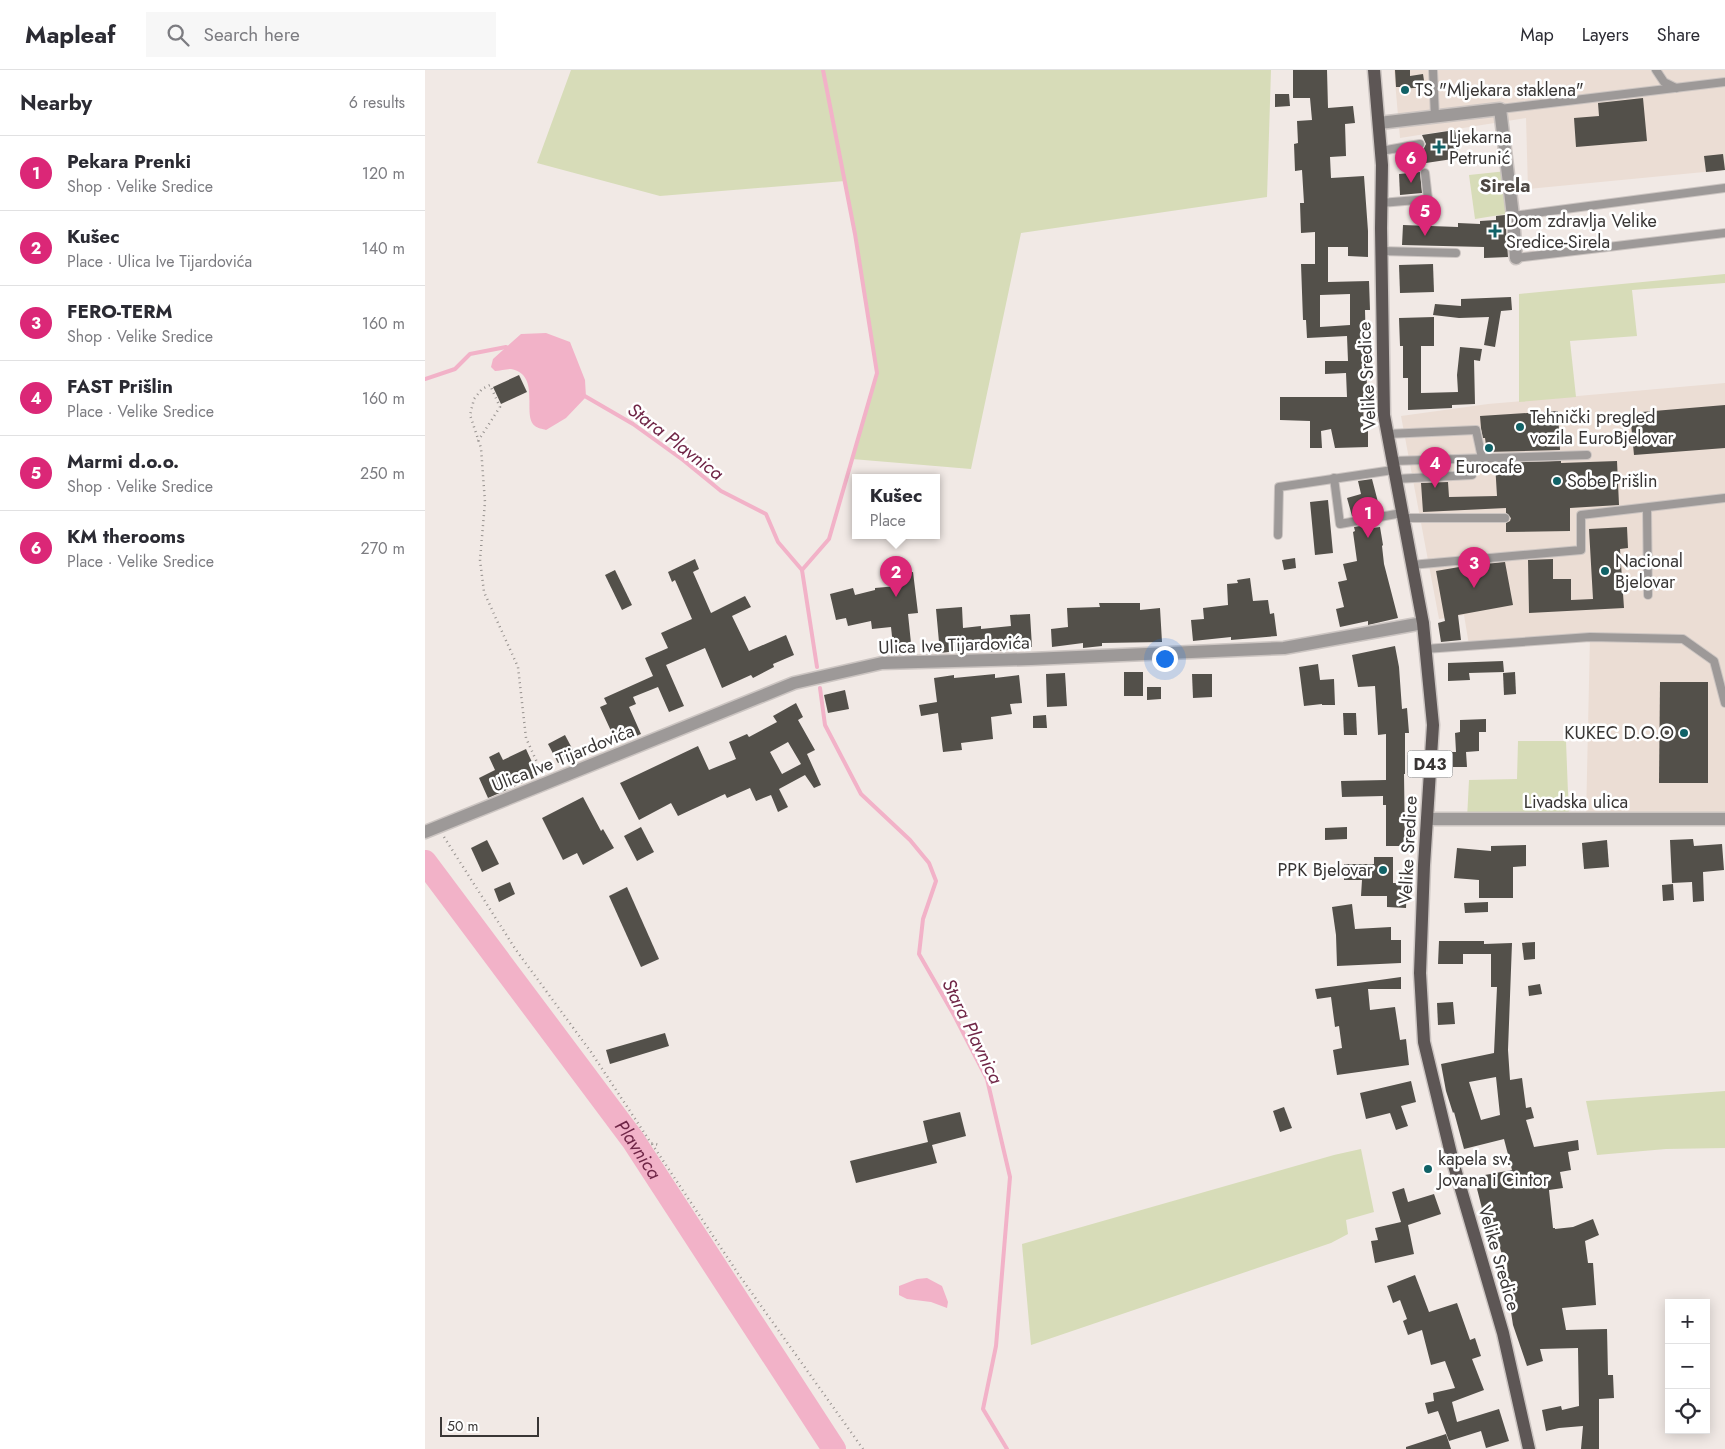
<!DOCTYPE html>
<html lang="en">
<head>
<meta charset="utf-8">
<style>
  :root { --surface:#fff; --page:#f7f7f7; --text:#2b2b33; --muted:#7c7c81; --line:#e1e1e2; --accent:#db2777 }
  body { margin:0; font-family:Jost,sans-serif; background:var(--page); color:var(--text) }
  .controls { position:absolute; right:15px; bottom:15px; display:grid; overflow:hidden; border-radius:0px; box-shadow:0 2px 12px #0003 }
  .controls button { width:45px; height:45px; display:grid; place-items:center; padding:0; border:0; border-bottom:1px solid var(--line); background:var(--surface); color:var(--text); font:25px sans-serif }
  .scale { position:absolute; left:15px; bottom:12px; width:99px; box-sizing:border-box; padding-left:5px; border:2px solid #393635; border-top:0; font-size:14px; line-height:18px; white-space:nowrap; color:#393635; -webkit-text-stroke:4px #fff; paint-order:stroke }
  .you { position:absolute; left:739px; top:588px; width:18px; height:18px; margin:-12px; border:4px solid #fff; border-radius:50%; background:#1a73e8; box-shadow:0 0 0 8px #1a73e833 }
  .badge { display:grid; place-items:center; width:32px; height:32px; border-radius:50%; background:var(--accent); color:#fff; font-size:16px; font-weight:700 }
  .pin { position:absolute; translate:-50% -41px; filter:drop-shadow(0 1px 2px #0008) }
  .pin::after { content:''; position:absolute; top:26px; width:18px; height:15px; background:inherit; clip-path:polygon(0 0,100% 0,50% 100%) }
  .popup { position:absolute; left:427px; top:404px; width:88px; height:65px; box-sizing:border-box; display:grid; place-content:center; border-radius:0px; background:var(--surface); filter:drop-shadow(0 1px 4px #0005); font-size:16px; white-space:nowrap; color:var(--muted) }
  .popup b { font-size:19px; color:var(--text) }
  .popup::after { content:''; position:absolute; left:50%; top:100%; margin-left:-10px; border:10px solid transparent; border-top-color:var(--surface) }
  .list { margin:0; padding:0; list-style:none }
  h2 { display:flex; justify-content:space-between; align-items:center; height:65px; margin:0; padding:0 20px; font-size:21px }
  h2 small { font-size:16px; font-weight:400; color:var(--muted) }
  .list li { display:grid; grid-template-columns:32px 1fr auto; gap:15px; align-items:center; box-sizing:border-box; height:75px; padding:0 20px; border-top:1px solid var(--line) }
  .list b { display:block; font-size:19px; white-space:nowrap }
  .list p { margin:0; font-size:16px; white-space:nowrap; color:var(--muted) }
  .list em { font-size:16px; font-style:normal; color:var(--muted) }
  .icon { flex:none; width:28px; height:28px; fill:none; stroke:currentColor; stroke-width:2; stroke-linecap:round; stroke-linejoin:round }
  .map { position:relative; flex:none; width:1300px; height:1379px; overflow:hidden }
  header { display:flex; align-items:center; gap:30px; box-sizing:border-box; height:70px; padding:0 25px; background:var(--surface); border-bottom:1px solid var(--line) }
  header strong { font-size:24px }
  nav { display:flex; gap:28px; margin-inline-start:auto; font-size:18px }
  .search { width:350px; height:45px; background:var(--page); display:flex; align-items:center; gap:12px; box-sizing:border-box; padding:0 18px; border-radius:0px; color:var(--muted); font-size:19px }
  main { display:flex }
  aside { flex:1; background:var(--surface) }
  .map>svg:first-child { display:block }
  .built { fill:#ebddd4 }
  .green { fill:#d7dcb8 }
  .water { fill:#f2b2c8 }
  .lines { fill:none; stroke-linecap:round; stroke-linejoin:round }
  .stream { stroke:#f2b2c8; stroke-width:4 }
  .river { stroke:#f2b2c8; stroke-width:24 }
  .building { fill:#53504a; fill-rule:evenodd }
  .service-casing { stroke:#ccc5c2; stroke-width:10 }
  .minor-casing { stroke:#ccc5c2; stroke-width:15 }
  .primary-casing { stroke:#ccc5c2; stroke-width:15 }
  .path { stroke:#97928f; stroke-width:2.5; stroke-dasharray:1 4; stroke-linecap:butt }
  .service { stroke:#9d9998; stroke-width:8 }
  .minor { stroke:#9d9998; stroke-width:12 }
  .primary { stroke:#5d5655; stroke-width:12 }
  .poi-dot { fill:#116267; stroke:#fff; stroke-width:2 }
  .labels { text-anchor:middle; stroke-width:5; stroke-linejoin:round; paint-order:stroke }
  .shield { fill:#fff; stroke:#747272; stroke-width:1 }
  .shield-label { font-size:16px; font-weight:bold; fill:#393635 }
  .poi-label { font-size:18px; fill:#393635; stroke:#fff; text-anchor:start }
  .street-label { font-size:18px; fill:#393635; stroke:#fff }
  .neighbourhood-label { font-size:19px; font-weight:bold; fill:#4e4844; stroke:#fff }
  .water-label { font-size:19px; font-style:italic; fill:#702647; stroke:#fff }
</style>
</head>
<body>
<header>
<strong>Mapleaf</strong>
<div class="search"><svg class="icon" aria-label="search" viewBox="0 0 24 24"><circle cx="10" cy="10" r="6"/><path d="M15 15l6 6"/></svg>Search here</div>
<nav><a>Map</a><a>Layers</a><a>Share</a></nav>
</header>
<main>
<aside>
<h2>Nearby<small>6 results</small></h2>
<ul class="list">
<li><span class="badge">1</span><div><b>Pekara Prenki</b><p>Shop · Velike Sredice</p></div><em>120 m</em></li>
<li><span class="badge">2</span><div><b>Kušec</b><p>Place · Ulica Ive Tijardovića</p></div><em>140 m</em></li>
<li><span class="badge">3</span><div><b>FERO-TERM</b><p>Shop · Velike Sredice</p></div><em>160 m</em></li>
<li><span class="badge">4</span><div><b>FAST Prišlin</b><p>Place · Velike Sredice</p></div><em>160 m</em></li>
<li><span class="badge">5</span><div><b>Marmi d.o.o.</b><p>Shop · Velike Sredice</p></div><em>250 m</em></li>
<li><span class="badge">6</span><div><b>KM therooms</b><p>Place · Velike Sredice</p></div><em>270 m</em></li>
</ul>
</aside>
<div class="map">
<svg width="1300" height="1379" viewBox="0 0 1300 1379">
  <rect width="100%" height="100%" fill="#f1e9e5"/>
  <g class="built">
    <polygon points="969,0 1300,0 1300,100 1103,119 1101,48 975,68"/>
    <polygon points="1300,313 1300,749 1161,749 1165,567 1044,575 1039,545 1014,549 976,346 1063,334"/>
  </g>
  <g class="green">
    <polygon points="146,0 846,0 842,127 596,163 546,399 427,389 452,303 420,111 235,126 112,93"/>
    <polygon points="1082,101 1087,143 1050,149 1044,105"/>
    <polygon points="1300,204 1300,213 1207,220 1212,266 1145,271 1151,327 1094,332 1094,224"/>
    <polygon points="1093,671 1141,671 1144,749 1042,749 1044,710 1092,709"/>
    <polygon points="1300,1021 1300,1078 1241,1079 1172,1085 1161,1031"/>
    <polygon points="936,1079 949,1142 921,1150 923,1164 906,1173 606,1275 597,1174 909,1085"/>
  </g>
  <g class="water">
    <path d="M 121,263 L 145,272 L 160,310 L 161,327 L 141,348 L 121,360 C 118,359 112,358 110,356 C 96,346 117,305 86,299 C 81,299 75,301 70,301 L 66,297 L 68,289 L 96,264 Z"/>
    <polygon points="502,1208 517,1216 523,1232 522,1238 506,1232 482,1229 474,1225 474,1216 492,1209"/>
  </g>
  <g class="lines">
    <g class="stream">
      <polyline points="0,309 30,299 45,284 81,277 84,279"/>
      <polyline points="158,325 208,354 258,390 296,421 341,444 353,472 377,500 392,597"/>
      <polyline points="377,500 404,469 452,303 430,164 398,0"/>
      <polyline points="395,618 400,655 436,724 485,770 504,793 511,811 498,849 494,884 529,945 562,1009 585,1107 571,1276 558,1339 582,1379"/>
    </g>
    <path class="river" id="s1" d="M 0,792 L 208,1070 L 409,1379"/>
  </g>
  <g class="building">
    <path d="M 868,0 L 902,0 L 903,38 L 928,36 L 930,53 L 920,54 L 921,86 L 905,87 L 906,108 L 939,106 L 943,161 L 943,187 L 923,186 L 923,177 L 903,177 L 903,212 L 944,211 L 945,240 L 940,240 L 942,318 L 939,318 L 938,360 L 943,360 L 943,377 L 910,378 L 906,359 L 896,361 L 897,378 L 885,378 L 885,351 L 855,350 L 855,327 L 922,327 L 921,303 L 900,304 L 900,291 L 923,291 L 922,266 L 882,268 L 881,250 L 878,250 L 876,194 L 890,194 L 890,162 L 876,163 L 875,133 L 879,133 L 877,100 L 870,101 L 869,74 L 873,73 L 872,51 L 887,50 L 885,28 L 868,28 ZM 925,224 L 925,255 L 895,257 L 895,225 Z"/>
    <polygon points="970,0 985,0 985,6 998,4 1000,17 977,19 976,17 971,17"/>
    <polygon points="850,24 864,24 865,36 850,37"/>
    <polygon points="1218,28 1222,71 1151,77 1149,48 1174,46 1173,33"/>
    <polygon points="1030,60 1034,88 1001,93 999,78 1001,74 997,65"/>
    <polygon points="1298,84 1300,100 1281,102 1279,86"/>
    <polygon points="995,102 997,123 975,125 974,104"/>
    <polygon points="1080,145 1083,187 1059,188 1059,177 977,175 978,155 1033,157 1033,153 1055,154 1055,151 1071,150 1071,146"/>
    <polygon points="1008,194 1009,222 975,223 974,195"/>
    <polygon points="1086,227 1087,240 1076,241 1070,277 1059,275 1064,247 1034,248 1008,245 1010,234 1036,236 1036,229"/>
    <polygon points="1009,247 1009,276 996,276 996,323 1033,322 1032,305 1035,277 1057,279 1055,291 1049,290 1050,334 1027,335 1027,338 983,340 983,308 978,308 978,276 975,276 974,248"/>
    <polygon points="94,305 102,322 76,334 68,317"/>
    <polygon points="1300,335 1300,378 1209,385 1205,343"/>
    <polygon points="1133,341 1135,380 1062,382 1060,368 1058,368 1056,358 1055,346"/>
    <polygon points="1136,391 1136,393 1192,391 1194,435 1145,438 1145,461 1081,462 1081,453 1085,451 1086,448 1081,443 1081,438 998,442 996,413 1023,412 1024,427 1072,426 1070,393"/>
    <polygon points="947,409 954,436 943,439 944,443 927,446 922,428 936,424 933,411"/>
    <polygon points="903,430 908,483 890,485 885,432"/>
    <polygon points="947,454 948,458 955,457 958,475 957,476 959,494 973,548 943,555 943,551 915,557 911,539 919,537 913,512 922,510 918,494 932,491 928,462 930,461 929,457"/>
    <polygon points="1202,457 1203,478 1195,479 1199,538 1104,543 1103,490 1128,489 1128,509 1146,509 1146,530 1168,529 1164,459"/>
    <polygon points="870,488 871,498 859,500 857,490"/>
    <polygon points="270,489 274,499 268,502 286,543 320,526 326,537 307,546 324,581 361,565 369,585 348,594 349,597 328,608 326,605 297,618 280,578 241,595 259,636 244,642 233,617 208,627 211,634 204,637 216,664 192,674 175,637 182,634 179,628 228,606 220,588 243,578 236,563 267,549 250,510 247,512 243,502"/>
    <polygon points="1080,492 1088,535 1033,545 1036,570 1016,572 1013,553 1020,551 1011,501 1040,496"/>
    <polygon points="190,500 207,535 197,540 180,505"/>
    <polygon points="488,502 493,543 483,544 487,583 469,585 466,557 447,559 446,551 423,556 421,548 411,550 405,524 428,518 430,525 450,520 450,518 472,516 471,504"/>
    <polygon points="825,508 828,531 843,530 845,544 849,543 852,566 806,570 806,567 768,571 766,550 779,549 778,538 803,535 802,514 813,513 812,510"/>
    <polygon points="674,533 715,533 715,540 735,538 737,572 677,573 677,576 658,578 658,573 627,577 626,559 643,557 642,538 675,537"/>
    <polygon points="537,537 538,558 556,556 556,559 586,556 585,545 605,544 607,577 583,578 583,580 564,582 564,579 540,580 515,583 511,539"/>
    <polygon points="970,576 974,597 977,639 982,638 984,663 980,663 980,704 979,704 980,776 961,776 961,735 958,735 958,726 917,727 916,711 961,710 961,664 953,665 950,616 933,617 927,585"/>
    <polygon points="1078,591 1079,602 1044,603 1045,610 1023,611 1023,593"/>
    <polygon points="893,594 895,610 909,609 910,635 897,635 897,634 879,636 874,597"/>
    <rect x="699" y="602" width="19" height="24"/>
    <polygon points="1090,602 1091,624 1079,625 1078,603"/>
    <polygon points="640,603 642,636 622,637 621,604"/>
    <polygon points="570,604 570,608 594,605 597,633 585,634 587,644 566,647 568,669 536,673 537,680 518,682 513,643 496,646 494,635 512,632 509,608 529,605 529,608"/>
    <polygon points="767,604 787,604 787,627 768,628"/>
    <polygon points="1235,612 1283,612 1283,713 1234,713"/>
    <polygon points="722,617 736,617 736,629 722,630"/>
    <polygon points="420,620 424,639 403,643 399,625"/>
    <path d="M 371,633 L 378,647 L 373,650 L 390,680 L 382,684 L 396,715 L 389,718 L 380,705 L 354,719 L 363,737 L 353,742 L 346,725 L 331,731 L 325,718 L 302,728 L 300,724 L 253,746 L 246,733 L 214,750 L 195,713 L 273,676 L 284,700 L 311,689 L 304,672 L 322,664 L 324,667 L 352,652 L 348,646 ZM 363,672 L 376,694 L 357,704 L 345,682 Z"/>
    <polygon points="918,643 931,643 932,665 919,665"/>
    <polygon points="621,645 622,658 608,658 608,646"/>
    <polygon points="1061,649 1061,662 1054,662 1054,681 1041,682 1042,697 1024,697 1024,682 1031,682 1030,663 1035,662 1035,650"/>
    <polygon points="140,665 150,684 133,693 123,674"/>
    <polygon points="101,679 111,701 107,703 109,708 63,728 54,708 70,700 64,687 74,682 78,690"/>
    <polygon points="158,727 176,761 178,759 189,778 158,795 152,783 138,790 117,748"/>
    <polygon points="216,757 229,782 212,791 199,766"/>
    <polygon points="922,757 922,769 900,770 900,758"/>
    <polygon points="1268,769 1269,776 1297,774 1299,800 1278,802 1279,831 1268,832 1267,812 1247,813 1245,770"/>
    <polygon points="62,770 74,794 57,802 46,778"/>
    <polygon points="1182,770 1184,797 1159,799 1157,773"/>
    <polygon points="1101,775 1101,796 1088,797 1088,828 1054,828 1054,810 1029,808 1032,778 1066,781 1066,776"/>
    <polygon points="949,787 968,787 968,813 982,813 981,838 962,837 962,826 936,826 937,810 919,810 919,794 949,794"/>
    <polygon points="85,812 90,824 74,832 69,819"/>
    <polygon points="1248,814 1249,830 1238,831 1237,815"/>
    <polygon points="202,817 234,889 216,897 184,826"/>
    <polygon points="1063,832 1063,842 1040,843 1039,833"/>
    <polygon points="927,834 930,859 966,857 966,870 976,870 976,893 912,896 911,865 907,837"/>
    <path d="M 1014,871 L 1059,871 L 1059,874 L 1087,873 L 1083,980 L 1085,1010 L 1097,1008 L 1101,1038 L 1106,1037 L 1109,1048 L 1101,1050 L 1109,1077 L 1153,1070 L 1154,1080 L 1143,1082 L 1146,1100 L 1135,1102 L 1138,1118 L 1124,1120 L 1128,1158 L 1130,1158 L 1130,1159 L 1148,1157 L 1168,1149 L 1174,1165 L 1160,1171 L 1163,1193 L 1168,1193 L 1171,1235 L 1137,1238 L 1141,1260 L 1182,1259 L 1183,1305 L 1188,1305 L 1189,1328 L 1174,1329 L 1174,1379 L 1156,1379 L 1158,1356 L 1134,1358 L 1121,1361 L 1117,1340 L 1136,1336 L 1137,1340 L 1154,1336 L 1153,1278 L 1115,1279 L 1118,1291 L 1102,1296 L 1088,1255 L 1084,1229 L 1082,1191 L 1079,1192 L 1070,1160 L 1063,1162 L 1049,1107 L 1087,1100 L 1079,1069 L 1039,1079 L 1029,1042 L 1028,1043 L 1021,1021 L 1016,994 L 1069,983 L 1072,917 L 1066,917 L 1066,884 L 1038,884 L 1038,894 L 1013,894 ZM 1071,1007 L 1075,1045 L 1056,1050 L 1044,1012 Z"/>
    <polygon points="1110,872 1110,889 1099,890 1097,873"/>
    <polygon points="976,907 976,919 943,919 945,940 970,937 975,970 981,969 984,995 912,1005 908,980 917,978 914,956 910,957 906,927 892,929 890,919"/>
    <polygon points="1115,914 1117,924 1104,926 1103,916"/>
    <polygon points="1028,932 1030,954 1013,955 1012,933"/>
    <polygon points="240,963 244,976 185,994 181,980"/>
    <polygon points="986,1011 991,1032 976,1036 983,1056 971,1060 965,1043 941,1049 935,1023"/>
    <polygon points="859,1037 867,1058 855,1062 848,1041"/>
    <polygon points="535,1042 541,1066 507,1075 512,1093 431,1113 425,1091 503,1072 498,1051"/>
    <polygon points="979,1118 983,1132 1009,1124 1016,1144 983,1155 989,1184 950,1193 946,1171 953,1170 950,1158 976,1152 967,1122"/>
    <polygon points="990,1205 1004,1242 1032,1233 1045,1270 1050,1268 1056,1286 1047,1289 1059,1320 1027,1332 1032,1352 1074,1339 1084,1371 1061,1378 1056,1361 1024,1371 1013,1341 1003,1344 1000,1333 1009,1331 1008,1323 1030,1318 1020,1291 1006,1295 997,1260 983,1265 978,1251 982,1249 975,1230 968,1233 962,1216"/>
    <polygon points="1021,1364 1026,1379 981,1379 981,1377"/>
  </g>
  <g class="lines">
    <defs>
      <g id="service">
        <polyline points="1008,0 1010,47"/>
        <polyline points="1231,0 1239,12 1251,18"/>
        <polyline points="1075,39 1300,12"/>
        <polyline points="956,81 995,74"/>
        <polyline points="956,133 1003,129 1000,103"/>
        <polyline points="1088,146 1300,118"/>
        <polyline points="956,181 1031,183"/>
        <polyline points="1091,188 1300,163"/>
        <polyline points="962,364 1051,360 1057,388"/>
        <polyline points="967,391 1162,385"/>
        <polyline points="909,408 915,454 977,443"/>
        <polyline points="970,409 1047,405"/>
        <polyline points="1222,438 1223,525"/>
        <polyline points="978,448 1080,448"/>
        <polyline points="853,465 854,417 968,400"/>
        <polyline points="986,495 1156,480 1156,445 1300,428"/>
        <polyline points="1000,579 1165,567 1258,569 1289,591 1300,633"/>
      </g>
      <g id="minor">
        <polyline points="954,53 1075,39 1088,146 1091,188"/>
        <polyline points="1002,749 1300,749"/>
        <polyline points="0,762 369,613 457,593 606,589 859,578 998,553"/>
      </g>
      <polyline id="primary" points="949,0 957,95 956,158 959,345 998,553 1008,655 999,795 995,903 999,972 1028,1092 1078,1263 1104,1379"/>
    </defs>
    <use href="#service" class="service-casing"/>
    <use href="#minor" class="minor-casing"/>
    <use href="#primary" class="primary-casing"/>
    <g class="path">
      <polyline points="53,371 75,337 65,315 57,319 49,329 45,345 56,378 60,432 55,490 59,522 93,597 101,668 116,701"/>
      <polyline points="19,767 91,880 166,982 226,1073 234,1075"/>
      <polyline points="227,1074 314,1205 438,1379"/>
    </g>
    <use href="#service" class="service"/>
    <use href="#minor" class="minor"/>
    <use href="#primary" class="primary"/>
  </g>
  <g class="poi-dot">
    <circle cx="980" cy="20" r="5"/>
    <path d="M1011.5 69.5h5v5h5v5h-5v5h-5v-5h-5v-5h5z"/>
    <path d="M1067.5 153.5h5v5h5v5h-5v5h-5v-5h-5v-5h5z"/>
    <circle cx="1095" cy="357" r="5"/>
    <circle cx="1064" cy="378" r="5"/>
    <circle cx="1132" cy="411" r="5"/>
    <circle cx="1180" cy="501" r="5"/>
    <circle cx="1259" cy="663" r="5"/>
    <circle cx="958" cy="800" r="5"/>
    <circle cx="1003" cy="1099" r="5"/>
  </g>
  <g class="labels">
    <rect class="shield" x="982.5" y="680.5" width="45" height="27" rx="4"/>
    <g class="shield-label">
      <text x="1005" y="700">D43</text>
    </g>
    <g class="poi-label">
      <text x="990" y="26">TS "Mljekara staklena"</text>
      <text x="1024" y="73">Ljekarna<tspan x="1024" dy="21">Petrunić</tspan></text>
      <text x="1081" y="157">Dom zdravlja Velike<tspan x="1081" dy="21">Sredice-Sirela</tspan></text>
      <text x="1105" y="353">Tehnički pregled<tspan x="1105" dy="21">vozila EuroBjelovar</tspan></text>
      <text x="1064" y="403" text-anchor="middle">Eurocafe</text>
      <text x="1142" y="417">Sobe Prišlin</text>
      <text x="1190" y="497">Nacional<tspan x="1190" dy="21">Bjelovar</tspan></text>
      <text x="1249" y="669" text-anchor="end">KUKEC D.O.O</text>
      <text x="948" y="806" text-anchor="end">PPK Bjelovar</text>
      <text x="1013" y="1095">kapela sv.<tspan x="1013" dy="21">Jovana i Cintor</tspan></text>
    </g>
    <g class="street-label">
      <text transform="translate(942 306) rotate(-93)" y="6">Velike Sredice</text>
      <text transform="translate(529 575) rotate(-2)" y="6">Ulica Ive Tijardovića</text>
      <text transform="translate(138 688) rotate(-22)" y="6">Ulica Ive Tijardovića</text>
      <text x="1151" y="738">Livadska ulica</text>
      <text transform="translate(983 780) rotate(-87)" y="6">Velike Sredice</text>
      <text transform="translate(1074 1188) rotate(74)" y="6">Velike Sredice</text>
    </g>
    <g class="neighbourhood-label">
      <text x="1080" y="122">Sirela</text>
    </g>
    <g class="water-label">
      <text transform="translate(251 371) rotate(37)" y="7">Stara Plavnica</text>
      <text transform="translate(548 961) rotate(64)" y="7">Stara Plavnica</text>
      <text dy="7" stroke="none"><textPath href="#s1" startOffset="358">Plavnica</textPath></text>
    </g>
  </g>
</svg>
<div class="controls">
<button>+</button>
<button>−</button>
<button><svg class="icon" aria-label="locate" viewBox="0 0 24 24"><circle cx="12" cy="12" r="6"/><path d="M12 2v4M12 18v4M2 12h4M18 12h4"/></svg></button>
</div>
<div class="scale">50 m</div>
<div class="you"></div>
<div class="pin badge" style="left:943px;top:468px">1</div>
<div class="pin badge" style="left:471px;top:527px">2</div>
<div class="popup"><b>Kušec</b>Place</div>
<div class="pin badge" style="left:1049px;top:518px">3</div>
<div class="pin badge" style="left:1010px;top:418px">4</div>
<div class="pin badge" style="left:1000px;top:166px">5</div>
<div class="pin badge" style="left:986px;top:113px">6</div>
</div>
</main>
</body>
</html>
